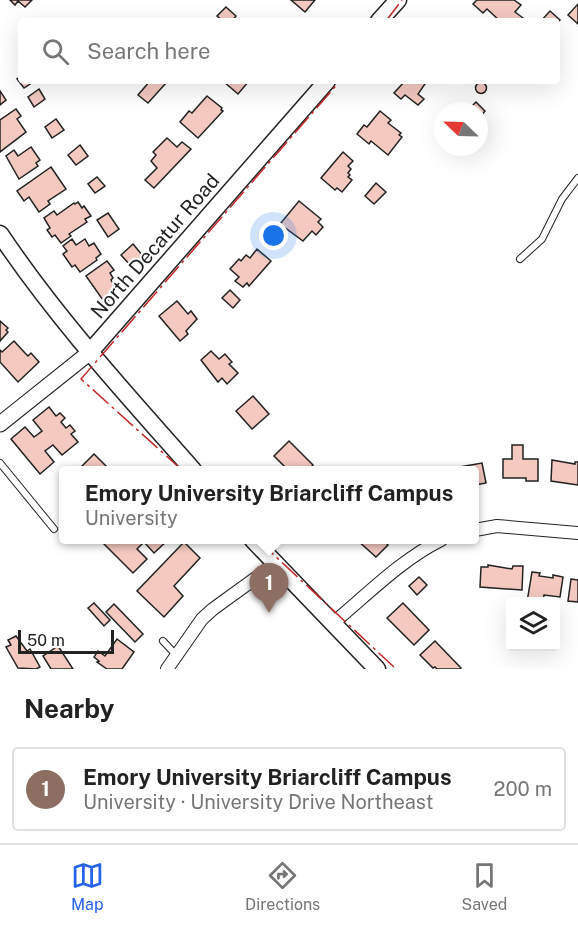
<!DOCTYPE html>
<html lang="en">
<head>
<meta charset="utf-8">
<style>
  :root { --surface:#fff; --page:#f2f2f2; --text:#222; --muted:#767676; --line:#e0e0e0; --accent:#2563eb }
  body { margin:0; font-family:"Public Sans",sans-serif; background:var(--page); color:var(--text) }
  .controls { position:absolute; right:18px; bottom:18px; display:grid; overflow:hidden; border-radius:6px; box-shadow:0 6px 24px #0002 }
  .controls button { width:54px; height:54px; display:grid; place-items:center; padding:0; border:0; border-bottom:2px solid var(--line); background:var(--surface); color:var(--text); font:30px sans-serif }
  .compass { position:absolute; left:434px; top:102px; width:54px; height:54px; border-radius:50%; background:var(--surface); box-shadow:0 6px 24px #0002; rotate:293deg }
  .scale { position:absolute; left:18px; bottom:15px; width:96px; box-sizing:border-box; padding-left:6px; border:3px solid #222; border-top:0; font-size:16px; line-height:21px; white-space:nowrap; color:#222; -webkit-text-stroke:4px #fff; paint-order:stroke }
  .you { position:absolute; left:274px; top:236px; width:21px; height:21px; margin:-15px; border:4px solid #fff; border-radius:50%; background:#1a73e8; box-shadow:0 0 0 9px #1a73e833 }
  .badge { display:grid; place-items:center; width:39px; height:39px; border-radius:50%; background:var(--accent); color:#fff; font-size:20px; font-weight:700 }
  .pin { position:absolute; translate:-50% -50px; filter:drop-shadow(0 2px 3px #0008) }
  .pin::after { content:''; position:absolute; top:32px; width:21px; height:18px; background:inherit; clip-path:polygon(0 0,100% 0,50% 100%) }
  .popup { position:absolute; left:59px; top:466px; width:420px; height:78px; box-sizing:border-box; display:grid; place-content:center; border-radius:6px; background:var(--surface); filter:drop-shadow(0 2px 4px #0005); font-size:20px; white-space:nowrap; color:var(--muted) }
  .popup b { font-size:22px; color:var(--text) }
  .popup::after { content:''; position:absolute; left:50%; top:100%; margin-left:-12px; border:12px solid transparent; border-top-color:var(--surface) }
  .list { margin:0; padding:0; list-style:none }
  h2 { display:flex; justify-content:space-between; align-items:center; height:78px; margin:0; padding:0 24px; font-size:26px }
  h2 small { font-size:20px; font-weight:400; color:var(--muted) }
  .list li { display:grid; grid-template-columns:39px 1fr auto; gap:18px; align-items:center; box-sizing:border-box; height:84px; margin:0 12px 12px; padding:0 12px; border:2px solid var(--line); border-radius:6px }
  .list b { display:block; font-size:22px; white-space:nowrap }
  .list p { margin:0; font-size:20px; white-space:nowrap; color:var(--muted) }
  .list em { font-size:20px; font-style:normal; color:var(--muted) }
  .icon { flex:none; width:33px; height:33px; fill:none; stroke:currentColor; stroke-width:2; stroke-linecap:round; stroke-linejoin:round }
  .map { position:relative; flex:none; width:578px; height:669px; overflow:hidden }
  .search { position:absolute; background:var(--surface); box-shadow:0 6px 24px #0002; left:18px; right:18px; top:18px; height:66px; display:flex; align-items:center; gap:15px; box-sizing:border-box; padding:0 21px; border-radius:6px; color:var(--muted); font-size:22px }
  .sheet { height:174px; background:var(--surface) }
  nav { display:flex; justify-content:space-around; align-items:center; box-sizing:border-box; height:84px; border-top:2px solid var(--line); background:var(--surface); font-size:16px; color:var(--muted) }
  nav a { display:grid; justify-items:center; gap:3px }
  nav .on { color:var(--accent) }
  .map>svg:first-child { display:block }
  .building { fill:#f3c9c0; stroke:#222; stroke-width:1.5 }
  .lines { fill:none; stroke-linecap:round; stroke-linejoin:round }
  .service-casing { stroke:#222; stroke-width:8 }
  .minor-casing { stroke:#222; stroke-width:14 }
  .tertiary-casing { stroke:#222; stroke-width:17 }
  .secondary-casing { stroke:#222; stroke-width:19 }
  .service { stroke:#fff; stroke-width:6 }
  .minor { stroke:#fff; stroke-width:12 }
  .tertiary { stroke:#fff; stroke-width:15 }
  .secondary { stroke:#fff; stroke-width:16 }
  .power { stroke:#c62828; stroke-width:1.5; stroke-dasharray:21 4.5 3 4.5; stroke-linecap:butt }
  .labels { text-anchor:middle; stroke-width:4.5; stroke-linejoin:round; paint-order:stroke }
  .street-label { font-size:20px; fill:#222; stroke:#fff }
</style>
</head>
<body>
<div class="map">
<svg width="578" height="669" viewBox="0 0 578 669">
  <rect width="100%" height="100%" fill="#fff"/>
  <g class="building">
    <polygon points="10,0 32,0 25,7 18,1 15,5"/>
    <polygon points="291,0 315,0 305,12"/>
    <polygon points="477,0 514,0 521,5 515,12 523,18 520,21 500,21 487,9 483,13 473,4"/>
    <polygon points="578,4 578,24 568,15"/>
    <polygon points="226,7 236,16 232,21 223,21 217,16"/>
    <polygon points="550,11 560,20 557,23 557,21 541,21"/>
    <polygon points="21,76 21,81 33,82 24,88 17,79"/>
    <polygon points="150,81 167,82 148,103 138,95"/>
    <polygon points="223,81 249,81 238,94"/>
    <polygon points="405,81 427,81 418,94 424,99 418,105 405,95 401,99 394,93"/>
    <circle cx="481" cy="88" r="5.5"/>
    <polygon points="39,89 45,99 34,107 28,97"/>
    <polygon points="0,91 6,100 0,105"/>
    <polygon points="207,96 222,108 221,110 223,111 198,138 180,122 189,111 192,113"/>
    <polygon points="476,102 485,111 481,116 479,111 476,111 471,107"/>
    <polygon points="460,105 467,111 454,111"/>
    <polygon points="16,109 21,116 17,119 26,132 0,152 0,120"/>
    <polygon points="380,111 391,120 388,123 401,133 399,135 402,137 388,155 371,141 369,144 357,134 364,125 367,127"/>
    <polygon points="56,119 64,130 52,138 45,127"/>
    <polygon points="167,138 177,147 182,142 191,149 154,188 145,180 157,168 151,161 156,155 153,152"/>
    <polygon points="80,145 88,156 76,165 68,155"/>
    <polygon points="31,147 40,160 36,163 38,166 19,179 6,156 14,150 18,156"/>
    <polygon points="343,152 353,161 348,166 351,169 348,173 350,175 348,177 352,180 342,192 337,188 335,190 321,178"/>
    <polygon points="51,167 66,189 48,201 50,204 39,212 29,197 24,201 17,191"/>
    <polygon points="97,177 105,186 95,193 88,184"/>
    <polygon points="376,183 386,192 374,204 365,196"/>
    <polygon points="299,201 321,219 318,222 323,227 316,235 312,231 303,241 280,224"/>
    <polygon points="78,202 82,208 84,206 91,216 85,219 87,222 69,234 71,236 61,243 55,235 52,237 47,230 50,228 44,218 54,211 57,215 74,203 75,204"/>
    <polygon points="108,213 119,229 108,237 97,220"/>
    <polygon points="72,239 76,245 85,239 89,246 94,243 101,254 96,258 97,260 80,272 75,265 72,267 63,254 67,251 63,246"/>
    <polygon points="133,244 143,256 131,266 121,255"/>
    <polygon points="257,249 271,261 249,286 247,283 243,287 235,281 239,277 230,269 239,259 241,261 246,255 250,258"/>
    <polygon points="107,261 114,270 110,273 113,278 111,280 115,287 111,290 115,295 105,303 86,276"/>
    <polygon points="230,290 240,300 233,308 222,298"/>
    <polygon points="177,301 188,314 191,311 197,319 186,331 188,334 180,341 159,316"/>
    <polygon points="0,321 8,328 6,330 8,332 0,341"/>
    <polygon points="14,341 25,353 28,356 31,353 39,362 18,382 0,362 0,350 2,352"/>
    <polygon points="211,351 219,359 225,354 232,362 229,364 238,373 227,384 222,378 218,382 201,360"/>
    <polygon points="253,396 269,414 252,429 236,411"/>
    <polygon points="49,407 56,416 60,413 65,418 61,422 66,428 70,425 75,431 71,434 78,442 62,455 53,445 45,451 54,462 40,474 11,439 25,427 34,437 42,431 33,420"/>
    <polygon points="289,441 313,465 308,470 284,470 285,467 274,456"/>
    <polygon points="512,445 523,445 523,459 538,459 538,481 526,481 526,478 503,478 503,459 512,459"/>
    <polygon points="94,454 110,470 82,470 80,468"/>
    <polygon points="552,460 575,464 575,462 578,462 578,485 551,481"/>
    <polygon points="482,463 486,483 475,485 475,470 454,470 454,468"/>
    <polygon points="100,540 168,540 154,553 144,542 137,549 147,559 133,573"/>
    <polygon points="357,540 382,540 388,545 376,557"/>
    <polygon points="184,542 200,558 174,586 183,596 164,617 137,591"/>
    <polygon points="488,565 512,569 513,566 523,566 522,590 480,587 481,567 488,567"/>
    <polygon points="532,572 540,573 539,576 553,578 553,575 563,577 560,597 544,595 543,602 527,602"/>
    <polygon points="419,577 427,585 417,595 409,586"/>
    <polygon points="571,579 578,580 578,602 568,601"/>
    <polygon points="94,603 110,620 104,626 88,608"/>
    <polygon points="403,603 429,630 414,645 387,618"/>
    <polygon points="114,604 143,634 135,642 106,612"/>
    <polygon points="16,636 27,651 30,649 40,667 36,669 18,668 6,647 11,645 8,640"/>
    <polygon points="117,639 134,652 122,669 107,669 97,662 99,661 94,657 98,651 105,656"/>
    <polygon points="435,641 461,668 460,669 437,669 435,667 433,668 420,655"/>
    <polygon points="58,646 73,669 51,669 43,656"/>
  </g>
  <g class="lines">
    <defs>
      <g id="service">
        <polyline points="520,259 542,239 562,199 578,178"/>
        <polyline points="0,463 54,529"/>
        <polyline points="163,641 176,655"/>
      </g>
      <g id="minor">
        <polyline points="475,530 497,526 578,533"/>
        <path d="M 333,623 C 368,594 401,560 441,540"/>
        <polyline points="167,669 202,619 213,609 275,564"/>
      </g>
      <polyline id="tertiary" points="0,424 89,353"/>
      <g id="secondary">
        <polyline points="379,21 398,0"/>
        <path d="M 0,234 C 57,319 126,394 193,470"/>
        <polyline points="89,353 327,81"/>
        <polyline points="253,540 377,669"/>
      </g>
    </defs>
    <use href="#service" class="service-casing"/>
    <use href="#minor" class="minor-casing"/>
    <use href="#tertiary" class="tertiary-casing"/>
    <use href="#secondary" class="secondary-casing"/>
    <use href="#service" class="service"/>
    <use href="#minor" class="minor"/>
    <use href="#tertiary" class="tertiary"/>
    <use href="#secondary" class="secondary"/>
    <g class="power">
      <polyline points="386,21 402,0"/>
      <polyline points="182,470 81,379 340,81"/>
      <polyline points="258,540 396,669"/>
    </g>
  </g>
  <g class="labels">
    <g class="street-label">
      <text transform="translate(155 246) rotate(-49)" y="7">North Decatur Road</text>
    </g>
  </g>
</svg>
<div class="controls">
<button><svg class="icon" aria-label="layers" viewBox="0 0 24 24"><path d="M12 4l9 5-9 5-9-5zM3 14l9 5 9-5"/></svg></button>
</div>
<svg class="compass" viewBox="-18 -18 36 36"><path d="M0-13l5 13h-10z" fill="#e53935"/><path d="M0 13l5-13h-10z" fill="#767676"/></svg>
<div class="scale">50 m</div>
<div class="you"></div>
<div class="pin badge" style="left:269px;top:613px;background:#8d6e63">1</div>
<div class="popup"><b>Emory University Briarcliff Campus</b>University</div>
<div class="search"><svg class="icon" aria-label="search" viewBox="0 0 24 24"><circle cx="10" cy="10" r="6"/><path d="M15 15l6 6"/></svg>Search here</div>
</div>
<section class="sheet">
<h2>Nearby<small></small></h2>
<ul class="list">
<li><span class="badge" style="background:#8d6e63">1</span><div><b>Emory University Briarcliff Campus</b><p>University · University Drive Northeast</p></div><em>200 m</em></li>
</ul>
</section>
<nav>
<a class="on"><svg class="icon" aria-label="map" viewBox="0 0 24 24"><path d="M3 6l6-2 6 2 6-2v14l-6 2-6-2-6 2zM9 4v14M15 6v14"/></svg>Map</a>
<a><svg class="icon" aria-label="directions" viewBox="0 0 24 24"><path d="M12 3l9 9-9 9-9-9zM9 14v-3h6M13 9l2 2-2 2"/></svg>Directions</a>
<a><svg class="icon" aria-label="saved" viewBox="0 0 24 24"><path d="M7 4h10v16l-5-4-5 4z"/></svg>Saved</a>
</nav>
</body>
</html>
